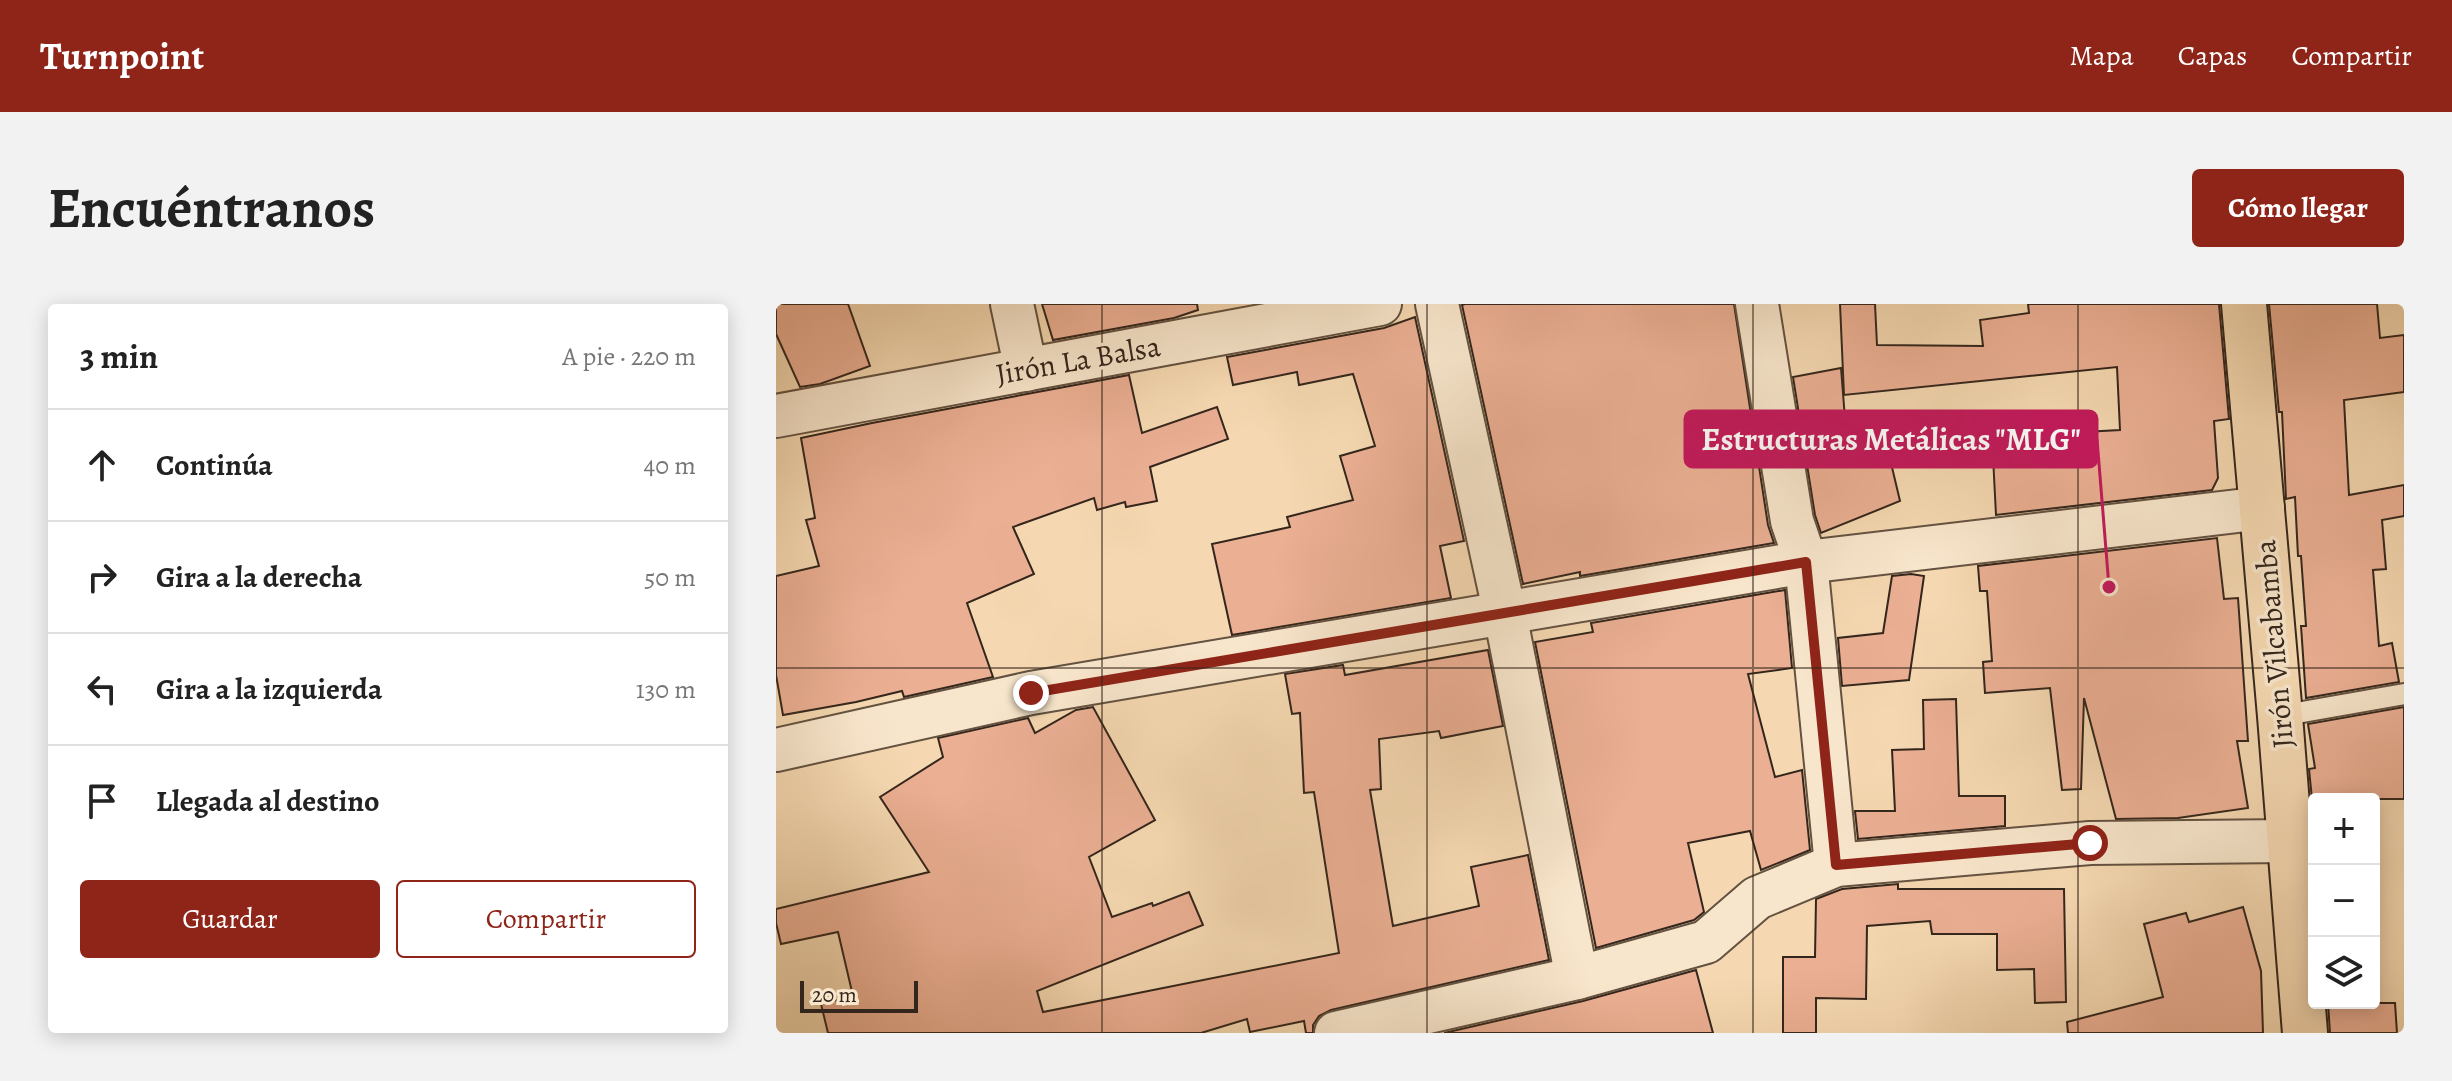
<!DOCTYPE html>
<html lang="es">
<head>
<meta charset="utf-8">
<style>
  :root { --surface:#fff; --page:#f2f2f2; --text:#222; --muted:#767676; --line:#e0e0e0; --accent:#8f2418 }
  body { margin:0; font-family:Alegreya,serif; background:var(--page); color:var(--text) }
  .controls { position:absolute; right:24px; bottom:24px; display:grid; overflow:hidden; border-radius:8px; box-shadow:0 4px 20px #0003 }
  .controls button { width:72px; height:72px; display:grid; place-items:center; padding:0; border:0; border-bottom:2px solid var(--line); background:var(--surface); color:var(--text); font:40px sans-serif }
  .scale { position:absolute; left:24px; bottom:20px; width:118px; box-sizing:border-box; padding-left:8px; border:4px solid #34261c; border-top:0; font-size:22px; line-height:28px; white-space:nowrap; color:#34261c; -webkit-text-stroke:6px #f8e6cc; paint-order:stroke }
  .stop { position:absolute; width:24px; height:24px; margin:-18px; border:6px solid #8f2418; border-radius:50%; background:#fff }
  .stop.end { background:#8f2418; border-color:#fff; box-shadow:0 2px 8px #0008 }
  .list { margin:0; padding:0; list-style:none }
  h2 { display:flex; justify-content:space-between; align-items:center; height:104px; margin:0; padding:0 32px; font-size:34px }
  h2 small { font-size:26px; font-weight:400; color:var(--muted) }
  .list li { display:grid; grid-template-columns:52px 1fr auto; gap:24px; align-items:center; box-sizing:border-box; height:112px; padding:0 32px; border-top:2px solid var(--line) }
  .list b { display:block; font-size:30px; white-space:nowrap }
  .list em { font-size:26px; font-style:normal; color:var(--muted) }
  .actions { display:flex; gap:16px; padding:24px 32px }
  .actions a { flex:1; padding:18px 0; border:2px solid var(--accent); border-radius:8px; text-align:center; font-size:28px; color:var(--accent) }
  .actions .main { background:var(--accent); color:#fff }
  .icon { flex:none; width:44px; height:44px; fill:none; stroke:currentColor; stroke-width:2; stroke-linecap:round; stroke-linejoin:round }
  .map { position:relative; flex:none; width:1628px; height:729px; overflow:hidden; border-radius:8px }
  header { display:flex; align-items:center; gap:48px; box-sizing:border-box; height:112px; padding:0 40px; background:var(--accent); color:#fff }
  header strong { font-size:38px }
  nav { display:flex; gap:44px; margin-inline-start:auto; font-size:28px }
  .intro { display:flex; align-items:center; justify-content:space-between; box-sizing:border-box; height:192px; padding:0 48px }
  h1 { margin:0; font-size:56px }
  .button { padding:20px 36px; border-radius:8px; background:var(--accent); color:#fff; font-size:28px; font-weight:700 }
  main { display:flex; gap:48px; padding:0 48px }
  aside { flex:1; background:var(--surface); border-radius:8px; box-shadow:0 4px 20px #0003 }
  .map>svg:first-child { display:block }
  .building { fill:#ebaf93; stroke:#34261c; stroke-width:2 }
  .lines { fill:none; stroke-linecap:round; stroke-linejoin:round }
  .service-casing { stroke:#645241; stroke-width:24 }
  .minor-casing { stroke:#645241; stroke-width:46 }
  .primary-casing { stroke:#34261c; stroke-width:48 }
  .service { stroke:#f8e6cc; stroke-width:20 }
  .minor { stroke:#f8e6cc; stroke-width:42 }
  .primary { stroke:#f5d8b1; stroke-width:44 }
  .route { stroke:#8f2418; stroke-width:10 }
  .grid { fill:none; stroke:#34261c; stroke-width:2; stroke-opacity:0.55 }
  .labels { text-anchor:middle; stroke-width:7; stroke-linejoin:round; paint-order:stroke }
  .street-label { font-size:30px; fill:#34261c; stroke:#f8e6cc }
  .leader { fill:none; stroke:#c2185b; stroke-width:3 }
  .callout-dot { fill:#c2185b; stroke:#f8e6cc; stroke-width:3 }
  .callout { fill:#c2185b; stroke:#c2185b; stroke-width:3 }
  .callout-label { font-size:32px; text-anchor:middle; font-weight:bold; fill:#fff }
</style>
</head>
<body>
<header>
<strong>Turnpoint</strong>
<nav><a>Mapa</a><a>Capas</a><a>Compartir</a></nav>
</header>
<div class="intro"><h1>Encuéntranos</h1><a class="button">Cómo llegar</a></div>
<main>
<aside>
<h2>3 min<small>A pie · 220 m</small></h2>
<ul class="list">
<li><svg class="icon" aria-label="ahead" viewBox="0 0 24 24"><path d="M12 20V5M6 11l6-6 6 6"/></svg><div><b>Continúa</b></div><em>40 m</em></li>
<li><svg class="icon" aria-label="right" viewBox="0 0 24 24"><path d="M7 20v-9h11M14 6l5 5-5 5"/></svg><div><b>Gira a la derecha</b></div><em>50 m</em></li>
<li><svg class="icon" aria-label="left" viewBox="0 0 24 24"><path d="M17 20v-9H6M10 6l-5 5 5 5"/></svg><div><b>Gira a la izquierda</b></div><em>130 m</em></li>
<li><svg class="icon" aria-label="arrive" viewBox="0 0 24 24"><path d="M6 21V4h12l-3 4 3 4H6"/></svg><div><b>Llegada al destino</b></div></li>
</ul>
<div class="actions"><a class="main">Guardar</a><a>Compartir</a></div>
</aside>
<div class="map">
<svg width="1628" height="729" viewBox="0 0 1628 729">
  <rect width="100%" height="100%" fill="#f5d8b1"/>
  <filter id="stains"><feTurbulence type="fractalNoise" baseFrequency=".0025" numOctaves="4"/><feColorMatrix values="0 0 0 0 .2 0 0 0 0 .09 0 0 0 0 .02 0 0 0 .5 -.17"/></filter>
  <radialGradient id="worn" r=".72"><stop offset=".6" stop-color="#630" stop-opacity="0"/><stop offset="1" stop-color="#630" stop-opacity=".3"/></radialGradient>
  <g class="building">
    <polygon points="0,0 72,0 94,62 44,80 24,83 0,30"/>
    <polygon points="266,0 421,0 422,6 398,14 277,36"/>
    <polygon points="689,0 958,0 992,221 998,239 804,272 804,268 747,280 686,1"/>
    <polygon points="1064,0 1099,0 1101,41 1207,42 1204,16 1253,9 1252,0 1443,0 1453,115 1438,117 1442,174 1436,186 1220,211 1216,133 1344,126 1341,63 1068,91"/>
    <polygon points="1493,0 1601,0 1604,34 1628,31 1628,88 1568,96 1573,191 1628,181 1628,212 1606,216 1610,265 1597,266 1603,342 1616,339 1623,378 1530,394 1525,322 1530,322 1525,252 1522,252 1519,193 1510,195 1506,108 1503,108"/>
    <polygon points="639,13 688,237 664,242 675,294 456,331 436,240 514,223 511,213 577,196 564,152 599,142 577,70 523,81 521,68 457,81 451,53 608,24"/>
    <polygon points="1065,64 1071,140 1110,138 1124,197 1045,229 1039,211 1017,73"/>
    <polygon points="353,71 366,129 441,103 452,135 374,163 381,197 350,203 349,198 321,206 318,194 237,223 258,270 191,299 217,373 128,393 126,387 80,398 7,411 0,371 0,272 43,262 30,216 39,214 25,134 96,119"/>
    <polygon points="1441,234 1448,295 1462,294 1472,437 1461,437 1472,504 1402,514 1340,515 1308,394 1305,485 1286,486 1274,384 1209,389 1207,358 1216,357 1211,287 1204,287 1202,262"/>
    <polygon points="1135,270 1148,272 1133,376 1066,382 1062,334 1107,329 1116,272"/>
    <polygon points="1009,286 1016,364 972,370 999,473 1026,466 1034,546 985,566 974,527 912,539 928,608 918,616 820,644 759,338 817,328 815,319"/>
    <polygon points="712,346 727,422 665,434 663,427 603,435 605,485 594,486 617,622 703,602 695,563 752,551 773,656 555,706 543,712 537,721 537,729 530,729 528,717 474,728 471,715 425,729 52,729 45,700 77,692 62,628 5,640 0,619 0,605 153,568 104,493 167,453 162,434 252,414 259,429 300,406 317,403 379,516 313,553 336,613 376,599 377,602 413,588 427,621 261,687 267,708 563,649 538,488 528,489 524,409 516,410 509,370 567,361 569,371"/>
    <polygon points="1180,395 1183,492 1229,492 1229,522 1082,535 1079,507 1119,507 1116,446 1148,445 1147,396"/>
    <polygon points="1628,403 1628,495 1536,495 1533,465 1539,464 1532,420"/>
    <polygon points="1122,580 1122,585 1288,585 1290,698 1259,699 1258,665 1221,666 1221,630 1156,630 1154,617 1091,622 1090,695 1040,694 1040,729 1007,729 1007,653 1039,653 1040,595 1066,585"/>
    <polygon points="1467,603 1485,667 1487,729 1292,729 1291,718 1387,693 1368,620 1410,609 1413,618"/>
    <polygon points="920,666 937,729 668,729 807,697"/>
    <polygon points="1552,699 1619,699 1621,729 1554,729"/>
  </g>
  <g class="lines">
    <defs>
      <polyline id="service" points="1504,412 1628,390"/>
      <g id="minor">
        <polyline points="236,0 250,66"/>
        <polyline points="661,0 729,310 801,674"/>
        <polyline points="981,0 1016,217 1030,258 1060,561"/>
        <polyline points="0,112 604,0"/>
        <polyline points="0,446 255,389 1030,258 1487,204"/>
        <polyline points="560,729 801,674 930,638 981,594 1060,561 1314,539 1514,537"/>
      </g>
      <polyline id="primary" points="1468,0 1504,412 1529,729"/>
    </defs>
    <use href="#service" class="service-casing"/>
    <use href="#minor" class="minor-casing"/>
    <use href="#primary" class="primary-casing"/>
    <use href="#service" class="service"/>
    <use href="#minor" class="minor"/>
    <use href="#primary" class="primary"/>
  </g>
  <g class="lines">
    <polyline class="route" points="255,389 1030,258 1060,561 1314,539"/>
  </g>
  <path class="grid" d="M 326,0 L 326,729M 651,0 L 651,729M 977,0 L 977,729M 1302,0 L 1302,729M 0,364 L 1628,364"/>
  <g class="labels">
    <g class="street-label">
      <text transform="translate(302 56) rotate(-10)" y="10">Jirón La Balsa</text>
      <text transform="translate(1498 340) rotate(-95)" y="10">Jirón Vilcabamba</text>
    </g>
  </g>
  <path class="leader" d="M1333 283L1321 135"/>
  <circle class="callout-dot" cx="1333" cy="283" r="8"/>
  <rect class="callout" x="909" y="107" width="412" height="56" rx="8"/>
  <g class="callout-label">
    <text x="1115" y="146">Estructuras Metálicas "MLG"</text>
  </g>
  <rect width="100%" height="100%" filter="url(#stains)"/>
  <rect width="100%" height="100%" fill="url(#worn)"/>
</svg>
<div class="controls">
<button>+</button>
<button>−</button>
<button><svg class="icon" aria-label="layers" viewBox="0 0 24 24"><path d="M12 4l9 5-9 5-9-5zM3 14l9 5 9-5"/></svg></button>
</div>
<div class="scale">20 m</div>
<div class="stop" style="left:1314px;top:539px"></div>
<div class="stop end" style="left:255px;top:389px"></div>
</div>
</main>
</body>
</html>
